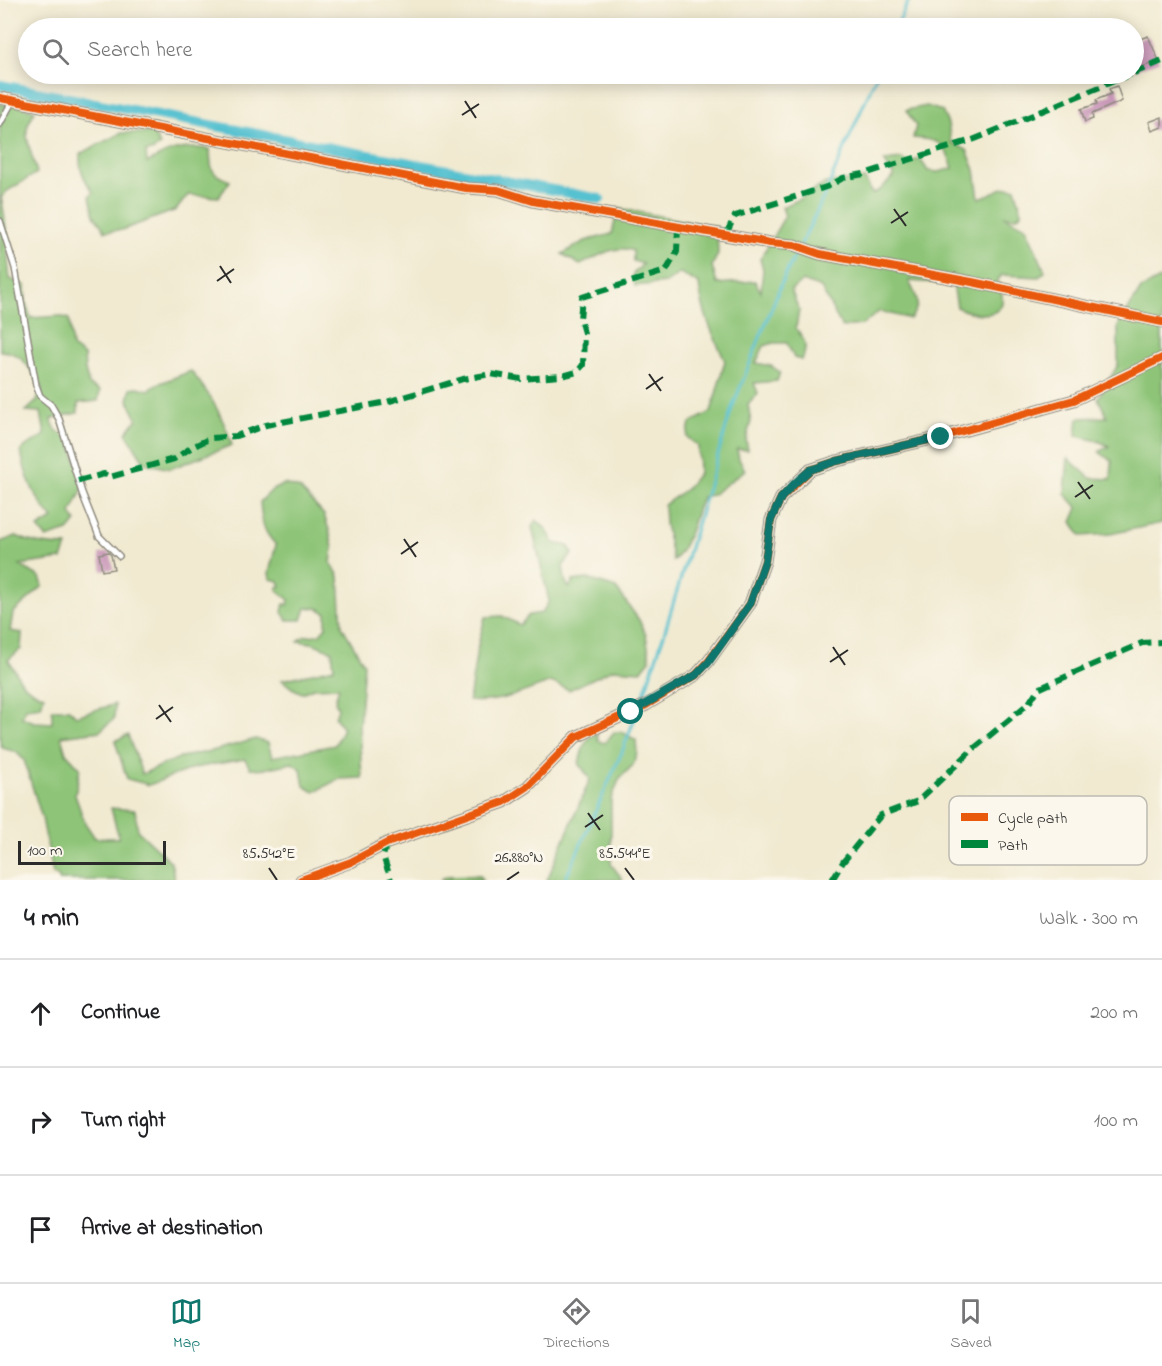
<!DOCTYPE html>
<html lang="en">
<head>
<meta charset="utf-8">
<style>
  :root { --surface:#fff; --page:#f6f6f6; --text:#202124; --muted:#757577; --line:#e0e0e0; --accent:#0f766e }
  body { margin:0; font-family:"Indie Flower",sans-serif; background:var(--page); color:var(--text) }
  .scale { position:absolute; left:18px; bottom:15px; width:148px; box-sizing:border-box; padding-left:6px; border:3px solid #2b2b2b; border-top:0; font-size:16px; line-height:21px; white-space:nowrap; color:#2b2b2b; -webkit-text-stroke:4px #fbf7ec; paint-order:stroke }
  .stop { position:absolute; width:18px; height:18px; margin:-14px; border:4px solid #0f766e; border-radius:50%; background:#fff }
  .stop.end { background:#0f766e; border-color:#fff; box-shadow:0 2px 6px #0008 }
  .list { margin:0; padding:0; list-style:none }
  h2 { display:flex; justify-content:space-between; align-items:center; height:78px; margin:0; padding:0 24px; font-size:26px }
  h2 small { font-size:20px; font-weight:400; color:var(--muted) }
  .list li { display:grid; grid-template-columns:39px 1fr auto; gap:18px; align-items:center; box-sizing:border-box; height:108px; padding:0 24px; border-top:2px solid var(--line) }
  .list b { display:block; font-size:22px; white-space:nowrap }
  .list em { font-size:20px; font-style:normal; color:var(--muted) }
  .icon { flex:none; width:33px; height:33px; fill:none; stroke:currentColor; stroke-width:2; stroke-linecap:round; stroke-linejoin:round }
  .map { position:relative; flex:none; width:1162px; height:880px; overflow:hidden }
  .search { position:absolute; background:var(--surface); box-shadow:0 3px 15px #0003; left:18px; right:18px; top:18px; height:66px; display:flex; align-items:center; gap:15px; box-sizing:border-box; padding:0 21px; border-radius:33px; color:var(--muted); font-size:22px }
  .sheet { height:402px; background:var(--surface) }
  nav { display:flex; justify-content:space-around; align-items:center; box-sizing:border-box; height:84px; border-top:2px solid var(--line); background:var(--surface); font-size:16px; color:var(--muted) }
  nav a { display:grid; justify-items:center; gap:3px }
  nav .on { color:var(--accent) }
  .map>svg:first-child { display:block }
  .green { fill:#8dc477; stroke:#5c7851; stroke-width:1.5 }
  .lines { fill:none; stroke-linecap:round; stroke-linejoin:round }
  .stream { stroke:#56c1d0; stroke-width:3 }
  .canal { stroke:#56c1d0; stroke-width:10 }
  .building { fill:#c896b8 }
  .lane-casing { stroke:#8e8a7e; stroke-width:8 }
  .street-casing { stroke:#8e8a7e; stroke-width:13 }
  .lane { stroke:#fff; stroke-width:5 }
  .street { stroke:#fff; stroke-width:10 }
  .quiet { stroke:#00873e; stroke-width:6; stroke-dasharray:12 6; stroke-linecap:butt }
  .cycleway-casing { stroke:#fbf7ec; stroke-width:11 }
  .cycleway { stroke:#e8590c; stroke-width:8 }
  .route { stroke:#0f766e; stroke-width:8 }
  .ticks { fill:none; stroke:#2b2b2b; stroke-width:2 }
  .key { fill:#fbf7ec; stroke:#bdbab2; stroke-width:1.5 }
  .key-label { font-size:16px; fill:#2b2b2b }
  .ticks-label { font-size:15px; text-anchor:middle; fill:#2b2b2b; stroke:#fbf7ec; stroke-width:6; stroke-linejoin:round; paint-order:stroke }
</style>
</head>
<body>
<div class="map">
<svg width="1162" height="880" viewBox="0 0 1162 880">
  <rect width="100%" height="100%" fill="#fbf7ec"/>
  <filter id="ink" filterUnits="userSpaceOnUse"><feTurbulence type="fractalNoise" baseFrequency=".0167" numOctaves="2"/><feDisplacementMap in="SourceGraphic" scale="12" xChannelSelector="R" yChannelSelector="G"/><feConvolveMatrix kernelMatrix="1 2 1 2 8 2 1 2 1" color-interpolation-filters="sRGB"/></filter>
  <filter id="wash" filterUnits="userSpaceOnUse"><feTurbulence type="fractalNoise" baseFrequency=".008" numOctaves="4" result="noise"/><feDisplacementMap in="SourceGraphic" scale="24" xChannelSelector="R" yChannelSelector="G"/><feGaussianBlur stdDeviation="1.35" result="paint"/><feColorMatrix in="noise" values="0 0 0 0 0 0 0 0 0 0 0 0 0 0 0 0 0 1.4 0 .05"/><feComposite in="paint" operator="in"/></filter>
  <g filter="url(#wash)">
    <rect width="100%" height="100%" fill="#f1ead1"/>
    <g class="green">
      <path d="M 0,104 L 17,105 L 35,111 C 32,116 28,123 27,129 C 25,140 34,161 37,173 L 7,191 L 1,198 C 8,224 6,252 10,279 L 25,285 L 26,303 L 31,318 L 60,316 L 69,319 L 72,347 L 84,356 L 85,370 L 89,385 L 100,391 L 98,401 L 78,403 L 78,413 L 51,419 L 56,430 L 70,440 L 84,486 L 71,513 L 76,522 L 68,531 L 46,538 L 38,528 L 53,519 C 35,499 25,477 21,451 C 28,441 36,443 45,435 L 41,412 L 26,411 L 37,401 L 42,388 C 31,371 23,351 0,351 Z"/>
      <path d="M 927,106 L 942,111 L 948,124 L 951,142 L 967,150 L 975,170 L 979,198 C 995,194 999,185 1015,188 L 1022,212 L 1017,217 L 1004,216 L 1026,227 L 1045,271 L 1039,277 L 1002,275 L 997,281 C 998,285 1001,290 1002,295 C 1006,321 971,315 957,307 L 953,284 L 909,281 C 916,297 923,302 910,319 L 880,311 L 862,325 L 842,327 L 821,288 L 803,281 L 791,290 L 799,310 L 796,328 C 805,340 808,346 802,360 L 794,358 L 787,343 L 773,343 L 764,346 L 756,363 L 771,366 L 780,372 L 777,381 L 754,383 L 758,393 L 748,405 L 751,421 L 746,440 L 748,450 L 737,449 L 739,459 L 745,470 L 712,495 L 702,497 C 693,519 690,543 673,561 L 665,524 L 664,505 L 686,489 L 699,473 L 698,446 L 687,437 L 690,423 L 711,412 L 725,361 C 714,337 701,310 699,284 L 680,273 L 666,283 L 635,286 L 633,274 L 643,264 L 633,261 L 633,251 C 616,243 596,258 580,265 L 562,254 L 585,241 L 612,234 L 618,208 L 717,227 L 718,254 L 712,266 L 717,284 L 755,281 L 761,292 L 763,269 L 760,259 L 785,216 L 782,207 L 798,200 L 826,183 L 865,179 L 872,194 L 880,190 L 894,176 L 884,161 L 902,159 L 907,163 L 920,159 L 928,171 L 939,172 L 953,168 C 945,143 939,139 913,138 L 916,126 L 906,110 Z"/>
      <path d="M 121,133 L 153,133 L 160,145 L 154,150 L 146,152 L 147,163 C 171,149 181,146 210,149 C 211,170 209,173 230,181 L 219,197 L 188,195 L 176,210 L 122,230 L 105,231 L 94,215 L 90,196 L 93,192 C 84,179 79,170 80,154 Z"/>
      <polygon points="1162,278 1162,523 1110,534 1081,536 1072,522 1078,508 1065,494 1068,458 1090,478 1111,479 1112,461 1099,452 1109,446 1098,441 1076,436 1078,418 1107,417 1098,398 1118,365 1118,326 1141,289"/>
      <path d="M 191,371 C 211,396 222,414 232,445 L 170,469 L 145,463 L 126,433 L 137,419 L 128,400 L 131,388 L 138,387 L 149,390 L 158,384 Z"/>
      <path d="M 284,484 L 300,489 L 324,515 L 329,530 L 333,548 L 331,563 L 339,576 L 342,626 L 364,664 L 359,727 L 362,778 L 339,779 L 314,792 L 304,786 L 301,769 L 292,763 L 264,769 L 250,768 L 245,759 L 194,768 L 149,785 L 127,779 L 115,741 L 128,735 L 142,774 L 181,757 L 212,751 L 256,739 L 268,743 L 272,757 L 335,745 L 343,728 L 335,717 L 338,708 L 335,701 L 339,687 L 313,688 L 302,693 L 292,688 L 282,680 L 334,668 L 332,651 L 312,643 L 298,641 L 305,636 L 319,635 L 326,627 L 326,613 L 318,608 L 306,608 L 302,620 L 287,620 L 282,612 L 284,604 L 288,605 L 289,600 L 277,590 L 277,587 L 281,586 L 279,581 L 270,579 L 269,573 L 276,545 C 262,530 262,523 260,502 L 272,490 Z"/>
      <path d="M 536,520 L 546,529 L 554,543 L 568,546 L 573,553 L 563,566 L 565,580 L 569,588 L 573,581 L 588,579 L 616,588 L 639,620 L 646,635 L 650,660 L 641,671 L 613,669 L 569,690 L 551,682 C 524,692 498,704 469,701 L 477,650 L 485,617 L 502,616 L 520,625 L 529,615 L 542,613 L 549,601 L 532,527 Z"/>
      <path d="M 16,536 C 33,544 48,546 67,546 L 62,559 L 19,565 L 40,577 L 43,586 L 13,613 L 10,631 L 22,633 L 21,649 L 8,660 C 23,681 18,686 44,696 L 41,706 L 25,708 L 22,717 L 34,722 L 52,723 L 52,709 L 69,709 L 76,716 L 115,704 L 114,719 L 100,731 L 61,736 L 66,753 L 80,768 L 75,795 L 85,823 L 95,838 L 119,838 L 111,808 L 135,810 L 138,831 L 171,862 L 175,880 L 59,880 L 59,877 L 53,874 L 42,818 L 24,760 L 16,752 L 2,748 L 0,741 L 0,542 Z"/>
      <path d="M 614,732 L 622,732 L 636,740 L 637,753 L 633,765 L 620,778 L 611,799 L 611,864 L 623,880 L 547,880 L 590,779 L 579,763 C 583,750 583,739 597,733 L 598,741 L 605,743 Z"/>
      <polygon points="480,875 483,880 440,880 446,876"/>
    </g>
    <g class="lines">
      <g class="stream">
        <polyline points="896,28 909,0"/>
        <polyline points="801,244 819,207 877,74"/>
        <polyline points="641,703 664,634 732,408 784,277 798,250"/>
        <polyline points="565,880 622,752 637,712"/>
      </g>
      <polyline class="canal" points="0,85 600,199"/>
    </g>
    <g id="blocks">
      <g class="building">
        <polygon points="1148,36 1159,61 1134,70 1134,41"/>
        <polygon points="1117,86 1122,101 1092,114 1093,119 1085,122 1081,109 1097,104 1096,100 1111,94 1109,89"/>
        <polygon points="1162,117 1162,127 1152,131 1149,122"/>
        <polygon points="108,552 111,555 114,569 102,571 99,554"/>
      </g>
    </g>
  </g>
  <g filter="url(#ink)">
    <use href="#blocks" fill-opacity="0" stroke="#8e8a7e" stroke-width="1.5"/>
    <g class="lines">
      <defs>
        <g id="lane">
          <polyline points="0,124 13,100"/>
          <polyline points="0,221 15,268 36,385 40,396 51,405 59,419 82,493 99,536 119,556"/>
        </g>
        <g id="street">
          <polyline points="0,98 466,188 498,190 533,201 770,243 794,245 820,254 972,282 1162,322"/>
          <polyline points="301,880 351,862 387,843 504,802 527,787 576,737 646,705 696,675 708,662 750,604 765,561 771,520 781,498 810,470 837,461 941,437 1074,400 1162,358"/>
        </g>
      </defs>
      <use href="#lane" class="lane-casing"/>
      <use href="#street" class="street-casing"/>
      <use href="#lane" class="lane"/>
      <use href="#street" class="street"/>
      <g class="quiet">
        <polyline points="1134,73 1162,61"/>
        <polyline points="726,234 735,216 829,186 843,178 864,174 975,139 1131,74"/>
        <polyline points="78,481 104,474 110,477 174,459 192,447 211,438 236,436 266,425 387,402 463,379 491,374 521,379 562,376 577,372 583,365 584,333 580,319 582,297 666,271 677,252 678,226"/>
        <polyline points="387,843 383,856 391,880"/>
        <polyline points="832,880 843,862 881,815 918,801 971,751 1029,703 1038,689 1142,643 1162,642"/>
      </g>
      <defs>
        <g id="cycleway">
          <polyline points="0,98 466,188 498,190 533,201 770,243 794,245 820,254 972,282 1162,322"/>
          <polyline points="301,880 351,862 387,843 504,802 527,787 576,737 646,705 696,675 708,662 750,604 765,561 771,520 781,498 810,470 837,461 941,437 1074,400 1162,358"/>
        </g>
      </defs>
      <use href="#cycleway" class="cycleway-casing"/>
      <use href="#cycleway" class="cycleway"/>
    </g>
  </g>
  <g class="lines" filter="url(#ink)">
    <polyline class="route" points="631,712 696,675 708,663 750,604 765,561 771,520 781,498 795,483 810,470 837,461 941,437"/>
  </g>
  <path class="ticks" d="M 465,101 L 476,118M 462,115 L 479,104M 894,209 L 906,226M 891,223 L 908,212M 220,266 L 231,283M 217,281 L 234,269M 649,374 L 661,391M 646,389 L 663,377M 1078,482 L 1090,499M 1075,497 L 1093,485M 404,539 L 416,557M 401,554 L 418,542M 833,647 L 845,665M 830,662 L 848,650M 159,705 L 171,722M 156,719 L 173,707M 588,813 L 600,830M 585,827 L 603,815M 269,868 L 277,880M 625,868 L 634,880M 507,880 L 519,872"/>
  <rect x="949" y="796" width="198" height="69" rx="9" class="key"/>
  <rect x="961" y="813" width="27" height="8" fill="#e8590c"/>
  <rect x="961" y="840" width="27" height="8" fill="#00873e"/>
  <g class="key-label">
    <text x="998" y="823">Cycle path</text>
    <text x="998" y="850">Path</text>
  </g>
  <g class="ticks-label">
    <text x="269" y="858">85.542°E</text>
    <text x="625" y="858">85.544°E</text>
    <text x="519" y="862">26.880°N</text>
  </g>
</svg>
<div class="scale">100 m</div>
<div class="stop" style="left:631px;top:712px"></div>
<div class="stop end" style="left:941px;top:437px"></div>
<div class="search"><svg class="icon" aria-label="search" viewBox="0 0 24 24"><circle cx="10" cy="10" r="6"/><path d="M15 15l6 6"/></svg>Search here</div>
</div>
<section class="sheet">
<h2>4 min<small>Walk · 300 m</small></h2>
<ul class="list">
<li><svg class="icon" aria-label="ahead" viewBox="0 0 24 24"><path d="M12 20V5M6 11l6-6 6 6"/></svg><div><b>Continue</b></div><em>200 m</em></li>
<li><svg class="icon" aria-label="right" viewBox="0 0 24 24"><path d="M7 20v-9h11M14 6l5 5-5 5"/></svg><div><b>Turn right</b></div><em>100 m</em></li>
<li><svg class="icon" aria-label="arrive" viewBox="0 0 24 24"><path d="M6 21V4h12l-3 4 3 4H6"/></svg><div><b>Arrive at destination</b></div></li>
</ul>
</section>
<nav>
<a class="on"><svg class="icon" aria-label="map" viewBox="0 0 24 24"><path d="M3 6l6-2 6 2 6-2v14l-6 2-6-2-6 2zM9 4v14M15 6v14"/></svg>Map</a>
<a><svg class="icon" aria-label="directions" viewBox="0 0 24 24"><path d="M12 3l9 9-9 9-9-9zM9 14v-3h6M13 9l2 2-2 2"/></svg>Directions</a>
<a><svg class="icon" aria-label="saved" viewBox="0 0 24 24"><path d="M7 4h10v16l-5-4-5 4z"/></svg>Saved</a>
</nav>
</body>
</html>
